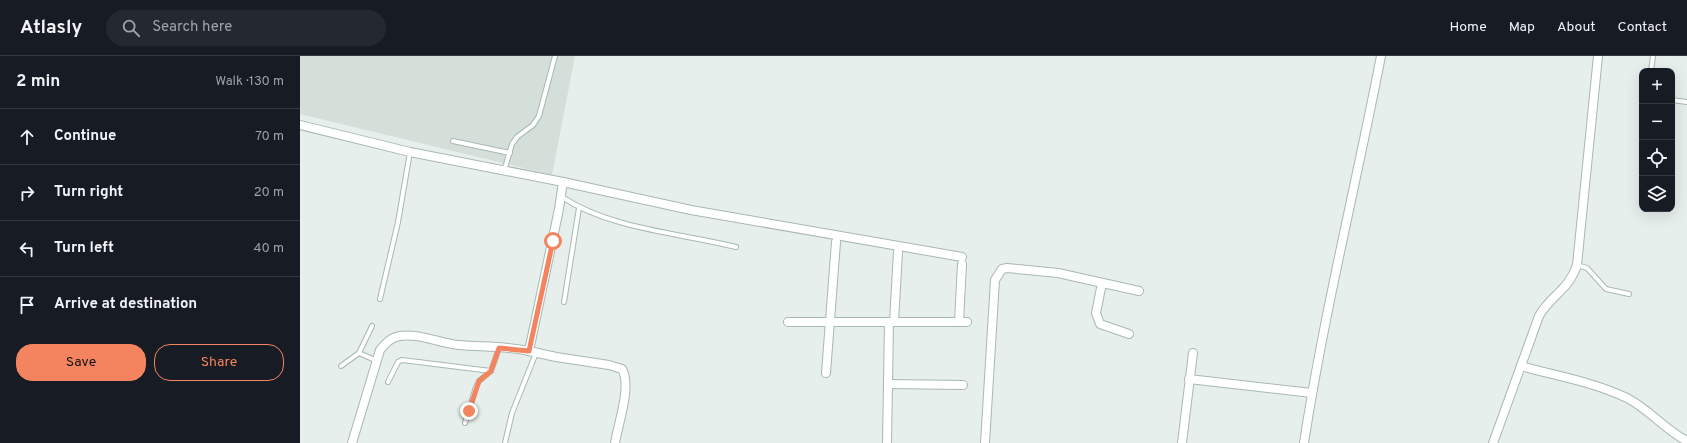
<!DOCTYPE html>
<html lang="en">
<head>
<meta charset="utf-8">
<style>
  :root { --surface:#171b24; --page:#242831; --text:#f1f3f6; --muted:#9ea1a6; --line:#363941; --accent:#f4845f }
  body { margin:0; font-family:Overpass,sans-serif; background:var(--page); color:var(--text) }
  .controls { position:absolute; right:12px; top:12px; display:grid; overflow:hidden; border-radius:8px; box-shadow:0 4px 16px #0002 }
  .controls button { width:36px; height:36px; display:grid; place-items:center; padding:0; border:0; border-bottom:1px solid var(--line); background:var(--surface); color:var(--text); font:20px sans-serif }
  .stop { position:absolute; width:12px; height:12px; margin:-9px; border:3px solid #f4845f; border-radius:50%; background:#fff }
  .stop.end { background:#f4845f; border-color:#fff; box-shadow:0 1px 4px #0008 }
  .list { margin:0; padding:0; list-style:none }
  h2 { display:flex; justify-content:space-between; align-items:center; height:52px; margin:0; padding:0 16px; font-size:17px }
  h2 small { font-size:13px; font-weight:400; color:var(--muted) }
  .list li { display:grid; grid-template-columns:26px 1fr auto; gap:12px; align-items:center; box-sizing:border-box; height:56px; padding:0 16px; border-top:1px solid var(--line) }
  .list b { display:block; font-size:15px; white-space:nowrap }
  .list em { font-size:13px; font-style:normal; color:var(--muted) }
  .actions { display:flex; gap:8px; padding:12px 16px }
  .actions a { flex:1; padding:9px 0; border:1px solid var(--accent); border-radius:16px; text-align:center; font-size:14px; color:var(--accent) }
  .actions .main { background:var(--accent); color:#111 }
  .icon { flex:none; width:22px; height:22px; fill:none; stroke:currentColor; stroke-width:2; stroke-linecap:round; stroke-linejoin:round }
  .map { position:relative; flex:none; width:1387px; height:387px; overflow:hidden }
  header { display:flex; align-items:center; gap:24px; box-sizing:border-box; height:56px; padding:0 20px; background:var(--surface); border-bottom:1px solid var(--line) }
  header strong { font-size:19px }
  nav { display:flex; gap:22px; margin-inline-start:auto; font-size:14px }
  .search { width:280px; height:36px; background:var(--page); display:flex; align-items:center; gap:10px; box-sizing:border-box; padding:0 14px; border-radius:22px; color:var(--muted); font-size:15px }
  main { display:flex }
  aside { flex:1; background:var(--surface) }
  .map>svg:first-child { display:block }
  .built { fill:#d4dfda }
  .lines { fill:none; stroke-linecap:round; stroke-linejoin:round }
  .service-casing { stroke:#a8b8b2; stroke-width:6 }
  .minor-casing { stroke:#a8b8b2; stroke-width:10 }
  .service { stroke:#fff; stroke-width:4 }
  .minor { stroke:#fff; stroke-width:8 }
  .route { stroke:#f4845f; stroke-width:5 }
</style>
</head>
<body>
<header>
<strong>Atlasly</strong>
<div class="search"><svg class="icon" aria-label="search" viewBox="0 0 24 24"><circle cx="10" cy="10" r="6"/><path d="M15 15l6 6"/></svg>Search here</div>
<nav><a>Home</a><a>Map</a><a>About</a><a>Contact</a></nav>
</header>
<main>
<aside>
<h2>2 min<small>Walk · 130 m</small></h2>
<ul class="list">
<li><svg class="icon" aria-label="ahead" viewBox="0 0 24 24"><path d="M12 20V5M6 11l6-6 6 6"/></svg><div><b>Continue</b></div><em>70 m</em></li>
<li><svg class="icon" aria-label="right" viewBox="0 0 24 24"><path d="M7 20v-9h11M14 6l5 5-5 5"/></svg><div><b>Turn right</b></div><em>20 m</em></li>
<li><svg class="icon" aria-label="left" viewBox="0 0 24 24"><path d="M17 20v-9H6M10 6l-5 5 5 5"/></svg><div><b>Turn left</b></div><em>40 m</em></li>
<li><svg class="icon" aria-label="arrive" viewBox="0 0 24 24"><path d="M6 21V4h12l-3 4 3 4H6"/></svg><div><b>Arrive at destination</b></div></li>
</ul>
<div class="actions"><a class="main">Save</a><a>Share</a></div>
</aside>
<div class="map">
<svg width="1387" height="387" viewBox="0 0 1387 387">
  <rect width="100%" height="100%" fill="#e6efeb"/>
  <polygon class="built" points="0,0 275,0 252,119 0,58"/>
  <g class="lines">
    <defs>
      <g id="service">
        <polyline points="1351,15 1353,0"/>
        <polyline points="1372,44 1387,46"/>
        <polyline points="153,85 210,97"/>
        <polyline points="204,115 212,88 217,81 233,69 239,60 255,0"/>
        <path d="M 262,141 C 310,173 380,177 436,191"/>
        <polyline points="1277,209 1287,212 1306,233 1329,238"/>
        <polyline points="80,243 98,166 110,96"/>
        <polyline points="264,246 279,152"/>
        <polyline points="72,270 59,297 77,305"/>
        <polyline points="41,310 59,297"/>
        <polyline points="88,326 98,306 102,304 191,315"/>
        <polyline points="165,367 176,331 179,325 191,315 199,292"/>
        <polyline points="205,387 212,357 236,297"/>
      </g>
      <g id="minor">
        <path d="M 0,69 L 110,96 L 263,126 L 259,153 L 229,295 L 256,301 L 309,309 L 322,313 C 332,330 318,368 315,387"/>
        <polyline points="263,126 391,154 662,201"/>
        <polyline points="802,227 796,257 800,268 829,278"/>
        <polyline points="488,266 667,266"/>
        <polyline points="594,266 598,196"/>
        <polyline points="659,266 662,208"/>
        <path d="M 1221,310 C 1256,320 1294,326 1327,342 C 1349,353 1365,374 1387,385"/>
        <polyline points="526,317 536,186"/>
        <polyline points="889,323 1012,337"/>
        <polyline points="588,328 663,329"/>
        <path d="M 52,387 L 80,294 C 85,288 91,281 100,280 C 119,277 139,287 158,289 C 182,291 206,290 229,295"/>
        <polyline points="587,387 589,266"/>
        <polyline points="685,387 695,224 702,213 707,212 758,217 839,235"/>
        <polyline points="882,387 893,297"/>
        <path d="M 1004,387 C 1024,257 1056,129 1081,0"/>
        <path d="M 1193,387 L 1239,260 C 1251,239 1269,234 1277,209 L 1298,0"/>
      </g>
    </defs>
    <use href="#service" class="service-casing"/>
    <use href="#minor" class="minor-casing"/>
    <use href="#service" class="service"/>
    <use href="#minor" class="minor"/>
  </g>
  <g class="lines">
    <polyline class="route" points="169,355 179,325 191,315 199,292 229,295 253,185"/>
  </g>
</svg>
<div class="controls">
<button>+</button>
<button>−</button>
<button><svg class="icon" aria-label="locate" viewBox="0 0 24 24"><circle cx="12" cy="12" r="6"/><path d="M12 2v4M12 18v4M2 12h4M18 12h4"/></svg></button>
<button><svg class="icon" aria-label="layers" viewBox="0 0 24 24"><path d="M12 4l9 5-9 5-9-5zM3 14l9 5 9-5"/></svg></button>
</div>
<div class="stop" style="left:253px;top:185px"></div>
<div class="stop end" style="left:169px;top:355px"></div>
</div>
</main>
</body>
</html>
